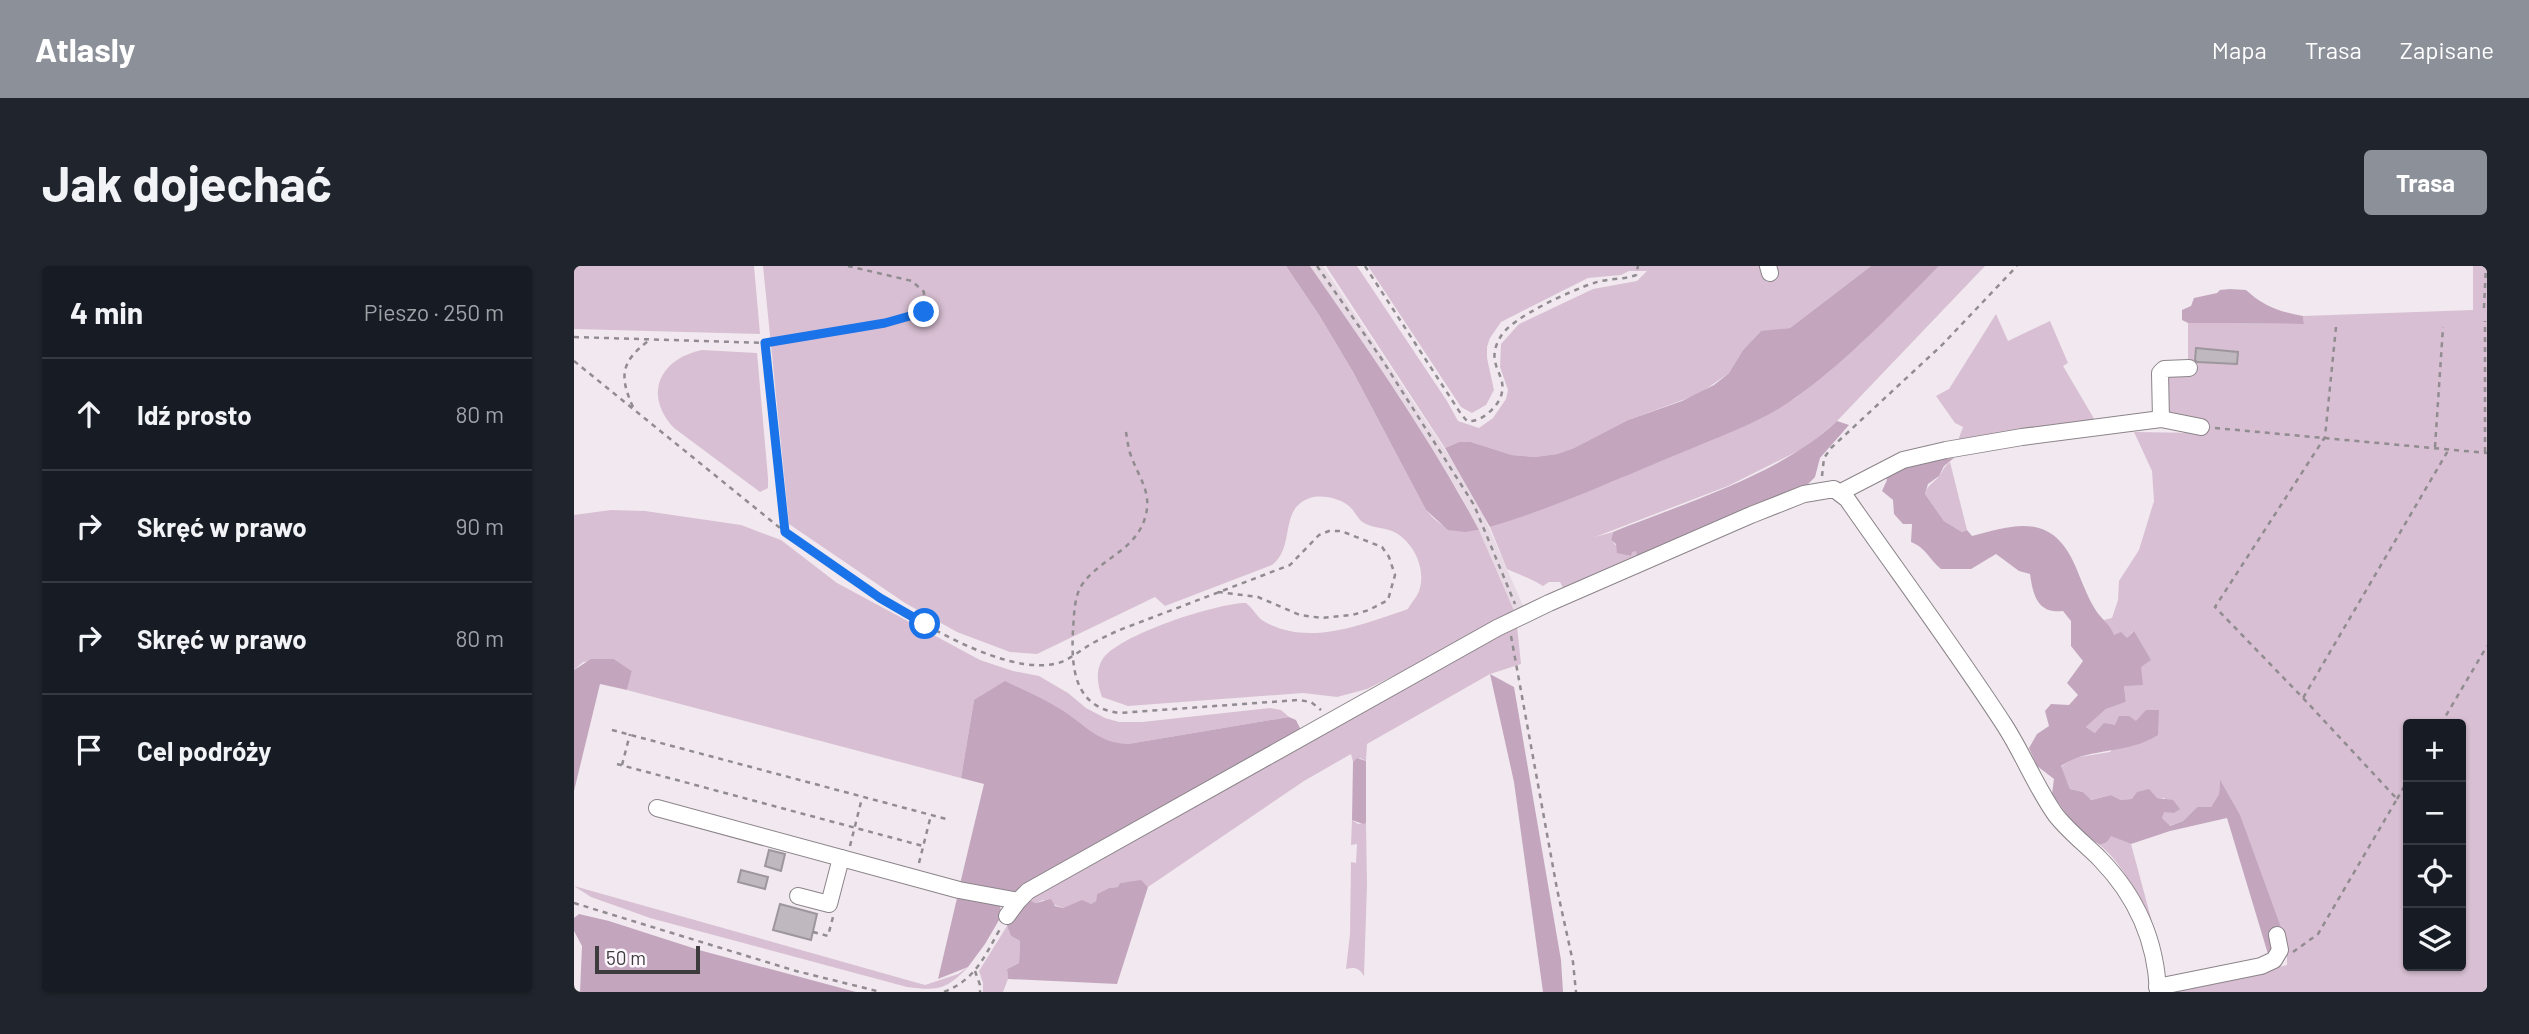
<!DOCTYPE html>
<html lang="pl">
<head>
<meta charset="utf-8">
<style>
  :root { --surface:#171b24; --page:#20242c; --text:#f1f3f6; --muted:#9ea1a6; --line:#363941; --accent:#8c9099 }
  body { margin:0; font-family:Barlow,sans-serif; background:var(--page); color:var(--text) }
  .controls { position:absolute; right:21px; bottom:21px; display:grid; overflow:hidden; border-radius:7px; box-shadow:0 2px 5px #0004 }
  .controls button { width:63px; height:63px; display:grid; place-items:center; padding:0; border:0; border-bottom:2px solid var(--line); background:var(--surface); color:var(--text); font:35px sans-serif }
  .scale { position:absolute; left:21px; bottom:18px; width:105px; box-sizing:border-box; padding-left:7px; border:4px solid #3d3b3d; border-top:0; font-size:19px; line-height:24px; white-space:nowrap; color:#3d3b3d; -webkit-text-stroke:5px #fef7fd; paint-order:stroke }
  .stop { position:absolute; width:21px; height:21px; margin:-16px; border:5px solid #1a73e8; border-radius:50%; background:#fff }
  .stop.end { background:#1a73e8; border-color:#fff; box-shadow:0 2px 7px #0008 }
  .list { margin:0; padding:0; list-style:none }
  h2 { display:flex; justify-content:space-between; align-items:center; height:91px; margin:0; padding:0 28px; font-size:30px }
  h2 small { font-size:23px; font-weight:400; color:var(--muted) }
  .list li { display:grid; grid-template-columns:46px 1fr auto; gap:21px; align-items:center; box-sizing:border-box; height:112px; padding:0 28px; border-top:2px solid var(--line) }
  .list b { display:block; font-size:26px; white-space:nowrap }
  .list em { font-size:23px; font-style:normal; color:var(--muted) }
  .icon { flex:none; width:38px; height:38px; fill:none; stroke:currentColor; stroke-width:2; stroke-linecap:round; stroke-linejoin:round }
  .map { position:relative; flex:none; width:1913px; height:726px; overflow:hidden; border-radius:7px }
  header { display:flex; align-items:center; gap:42px; box-sizing:border-box; height:98px; padding:0 35px; background:var(--accent); color:#fff }
  header strong { font-size:33px }
  nav { display:flex; gap:38px; margin-inline-start:auto; font-size:24px }
  .intro { display:flex; align-items:center; justify-content:space-between; box-sizing:border-box; height:168px; padding:0 42px }
  h1 { margin:0; font-size:49px }
  .button { padding:18px 32px; border-radius:7px; background:var(--accent); color:#fff; font-size:24px; font-weight:700 }
  main { display:flex; gap:42px; padding:0 42px }
  aside { flex:1; background:var(--surface); border-radius:7px; box-shadow:0 2px 5px #0004 }
  .map>svg:first-child { display:block }
  .built { fill:#e8dae5 }
  .green { fill:#d8bfd3; fill-rule:evenodd }
  .forest { fill:#c3a6be }
  .building { fill:#bfb8be; stroke:#9d969c; stroke-width:2 }
  .lines { fill:none; stroke-linecap:round; stroke-linejoin:round }
  .minor-casing { stroke:#8b8489; stroke-width:18 }
  .path { stroke:#918c90; stroke-width:2.5; stroke-dasharray:5 5; stroke-linecap:butt }
  .minor { stroke:#fff; stroke-width:16 }
  .route { stroke:#1a73e8; stroke-width:9 }
</style>
</head>
<body>
<header>
<strong>Atlasly</strong>
<nav><a>Mapa</a><a>Trasa</a><a>Zapisane</a></nav>
</header>
<div class="intro"><h1>Jak dojechać</h1><a class="button">Trasa</a></div>
<main>
<aside>
<h2>4 min<small>Pieszo · 250 m</small></h2>
<ul class="list">
<li><svg class="icon" aria-label="ahead" viewBox="0 0 24 24"><path d="M12 20V5M6 11l6-6 6 6"/></svg><div><b>Idź prosto</b></div><em>80 m</em></li>
<li><svg class="icon" aria-label="right" viewBox="0 0 24 24"><path d="M7 20v-9h11M14 6l5 5-5 5"/></svg><div><b>Skręć w prawo</b></div><em>90 m</em></li>
<li><svg class="icon" aria-label="right" viewBox="0 0 24 24"><path d="M7 20v-9h11M14 6l5 5-5 5"/></svg><div><b>Skręć w prawo</b></div><em>80 m</em></li>
<li><svg class="icon" aria-label="arrive" viewBox="0 0 24 24"><path d="M6 21V4h12l-3 4 3 4H6"/></svg><div><b>Cel podróży</b></div></li>
</ul>
</aside>
<div class="map">
<svg width="1913" height="726" viewBox="0 0 1913 726">
  <rect width="100%" height="100%" fill="#f1e9ef"/>
  <polygon class="built" points="736,0 749,0 899,226 951,344 942,349 905,264 886,229 820,124"/>
  <g class="green">
    <polygon points="0,0 180,0 186,68 0,63"/>
    <path d="M 189,0 L 712,0 L 745,49 L 779,106 L 852,244 C 868,263 881,268 905,264 L 942,349 L 793,423 L 763,431 L 729,427 L 554,440 L 528,431 C 524,420 521,406 528,394 C 543,369 643,337 672,337 C 680,343 683,352 691,356 C 735,381 790,358 834,343 C 837,337 843,331 845,325 C 853,303 839,274 818,265 C 808,261 796,262 787,255 C 783,251 781,246 777,242 C 769,233 748,228 736,232 C 704,243 722,281 698,299 L 591,340 L 581,331 L 463,388 L 436,386 L 383,366 L 331,337 L 215,258 Z"/>
    <polygon points="752,0 783,0 873,135 884,155 905,162 919,152 932,133 934,124 926,101 927,78 945,58 1019,23 1063,15 1073,5 1055,5 1047,9 1014,12 927,56 916,72 913,81 913,92 920,124 912,139 898,147 887,141 794,0 1297,0 1216,62 1186,66 1169,84 1155,107 1125,128 1054,154 1000,182 983,188 961,191 938,189 897,176 885,176 871,182"/>
    <path d="M 1365,0 L 1411,0 L 1263,155 L 1234,180 L 1154,220 L 1021,271 L 1039,266 L 1037,274 L 1050,288 L 1056,290 L 1058,285 L 1062,285 L 1069,294 L 992,327 L 986,316 L 975,316 L 969,320 C 958,313 946,309 933,303 L 916,261 L 1037,216 L 1178,156 L 1222,132 L 1286,78 Z"/>
    <path d="M 1899,0 L 1913,0 L 1913,726 L 1594,726 L 1713,699 L 1713,678 L 1646,515 L 1645,528 L 1637,541 L 1623,541 L 1609,555 L 1595,560 L 1588,552 L 1591,532 L 1547,534 L 1537,529 L 1516,534 L 1509,526 L 1496,523 L 1487,501 L 1499,492 L 1536,486 L 1562,455 L 1541,459 L 1521,467 L 1512,461 L 1532,443 L 1552,436 L 1550,420 L 1559,365 L 1553,373 L 1540,369 L 1530,354 L 1538,352 L 1544,334 L 1545,315 L 1565,284 L 1580,235 L 1578,205 L 1560,166 L 1627,167 L 1595,145 L 1593,107 L 1614,97 L 1614,57 L 1730,58 L 1729,50 L 1899,44 ZM 1834,458 L 1887,458 L 1887,700 L 1834,700 Z"/>
    <polygon points="1422,48 1434,75 1476,55 1494,97 1489,100 1522,156 1382,180 1389,161 1381,157 1362,130 1375,123"/>
    <path d="M 128,84 L 183,87 L 194,212 L 194,222 L 186,226 L 100,162 C 69,129 85,93 128,84 Z"/>
    <path d="M 1376,196 L 1393,264 L 1388,266 L 1370,255 L 1351,228 C 1354,218 1359,218 1365,210 C 1370,204 1369,201 1376,196 Z"/>
    <path d="M 37,244 L 71,245 L 167,259 L 207,274 L 263,317 L 406,394 L 439,405 L 465,410 L 494,427 L 512,442 L 531,452 L 545,456 L 568,456 L 696,442 L 707,444 L 715,451 L 554,478 C 538,478 528,474 515,464 L 400,434 L 387,512 L 53,424 L 58,405 L 40,393 L 9,396 L 0,404 L 0,249 Z"/>
    <polygon points="943,360 947,398 916,408 793,478 792,495 786,492 779,496 777,488 730,515 574,621 567,615 546,617 545,621 535,622 523,628 522,635 517,638 508,635 489,642 469,634 462,637 454,634 475,618 541,579"/>
    <path d="M 778,554 L 784,558 L 792,557 L 793,619 L 790,710 C 785,702 781,701 772,703 L 776,668 L 777,596 L 782,597 L 783,578 L 777,579 Z"/>
    <path d="M 1536,569 L 1557,578 L 1581,667 C 1566,636 1553,602 1526,579 L 1533,576 Z"/>
    <path d="M 0,620 L 351,719 L 384,708 L 394,701 C 372,724 364,725 333,721 L 76,652 L 17,631 Z"/>
    <polygon points="433,660 437,670 446,675 445,697 433,703 434,713 429,726 409,726 409,717 405,705"/>
  </g>
  <g class="forest">
    <path d="M 712,0 L 736,0 C 795,85 856,172 905,264 L 891,266 L 874,264 L 852,244 L 779,106 L 745,49 Z"/>
    <path d="M 1297,0 L 1365,0 C 1320,45 1276,92 1224,130 C 1190,155 1148,169 1109,186 C 1046,212 982,241 916,261 L 871,182 L 885,176 L 897,176 L 938,189 L 961,191 L 983,188 L 1000,182 L 1054,154 L 1108,135 L 1140,119 L 1155,107 L 1169,84 L 1187,65 L 1216,62 Z"/>
    <path d="M 1656,23 L 1672,24 C 1689,40 1706,46 1729,50 L 1730,58 L 1614,57 L 1608,54 L 1608,44 L 1617,40 L 1620,32 L 1643,27 L 1646,24 Z"/>
    <path d="M 1263,155 L 1275,159 L 1246,192 L 1241,211 L 1226,226 L 1069,294 L 1063,290 L 1062,285 L 1058,286 L 1057,290 L 1043,287 L 1042,278 L 1037,274 L 1039,266 C 1110,237 1208,208 1263,155 Z"/>
    <path d="M 1380,192 L 1370,200 L 1365,210 L 1354,218 L 1351,228 L 1370,255 L 1388,266 L 1393,264 L 1398,270 C 1438,259 1475,247 1498,293 C 1506,309 1511,327 1521,343 C 1526,352 1536,358 1540,369 L 1547,366 L 1553,372 L 1560,365 L 1577,394 L 1567,401 L 1569,419 L 1550,420 L 1552,436 L 1532,443 L 1512,461 L 1521,467 L 1530,457 L 1541,459 L 1545,450 L 1555,450 L 1562,455 L 1572,444 L 1585,444 L 1584,469 C 1553,489 1514,481 1487,500 L 1496,523 L 1509,526 L 1517,534 L 1537,529 L 1547,534 L 1558,533 L 1563,526 L 1575,523 L 1583,532 L 1599,534 L 1606,543 L 1600,547 L 1590,546 L 1588,552 L 1596,560 L 1609,555 L 1623,541 L 1637,541 L 1645,528 L 1646,514 L 1666,549 L 1713,678 L 1694,688 L 1653,552 L 1596,565 L 1557,578 L 1537,570 L 1533,576 L 1526,579 L 1504,564 L 1478,528 L 1480,513 L 1463,500 L 1455,482 L 1463,468 L 1475,460 L 1471,445 L 1477,438 L 1495,439 L 1504,429 L 1493,417 L 1509,395 L 1497,380 L 1497,355 L 1489,345 C 1464,348 1459,330 1456,308 L 1445,305 L 1422,288 L 1397,303 L 1367,303 C 1355,293 1352,282 1337,276 L 1338,258 L 1329,258 L 1320,248 L 1319,234 L 1308,225 L 1313,214 L 1311,207 L 1351,194 Z"/>
    <polygon points="17,393 40,393 58,405 53,424 26,418 0,525 0,404"/>
    <polygon points="916,408 940,421 987,694 989,726 969,726 940,516"/>
    <path d="M 431,415 C 449,424 469,432 486,443 C 511,458 523,477 554,478 L 715,451 L 722,454 L 727,464 L 440,628 L 386,618 L 410,518 L 387,512 L 400,434 Z"/>
    <polygon points="783,492 792,495 792,557 789,558 778,554 779,496"/>
    <polygon points="567,614 574,621 543,718 434,713 433,703 445,697 446,675 437,670 433,660 437,651 454,634 462,637 477,633 481,640 489,642 508,634 517,638 522,635 523,628 535,622 544,621 546,617"/>
    <polygon points="384,628 430,637 426,640 428,649 411,678 394,701 364,713"/>
    <polygon points="5,648 35,655 125,684 282,726 6,726 8,680 0,665 0,652"/>
  </g>
  <g class="building">
    <polygon points="1622,82 1664,86 1663,98 1623,96 1621,94"/>
    <polygon points="195,584 211,588 207,605 191,600"/>
    <polygon points="167,604 194,611 191,623 164,616"/>
    <polygon points="206,638 243,648 237,674 199,664"/>
  </g>
  <g class="lines">
    <defs>
      <g id="minor">
        <polyline points="1194,0 1196,7"/>
        <polyline points="1587,153 1586,107 1590,103 1615,102"/>
        <polyline points="1267,226 1329,194 1372,184 1448,171 1587,153 1627,161"/>
        <polyline points="83,542 385,624 444,635"/>
        <polyline points="224,630 255,638 267,592"/>
        <path d="M 433,650 L 444,635 L 454,625 L 923,362 L 975,337 L 1177,249 L 1230,228 L 1260,223 L 1273,233 C 1326,309 1381,383 1431,460 C 1449,488 1462,521 1481,548 C 1493,564 1511,578 1526,593 C 1562,630 1582,674 1584,726"/>
        <polyline points="1583,721 1687,700 1700,694 1706,684 1703,669"/>
      </g>
    </defs>
    <use href="#minor" class="minor-casing"/>
    <g class="path">
      <polyline points="743,0 807,92 900,239 941,338"/>
      <path d="M 791,0 L 887,148 L 893,155 C 907,157 926,140 928,126 C 932,107 910,97 927,70 C 938,51 998,24 1020,17 C 1034,12 1049,14 1062,9 L 1064,0"/>
      <polyline points="1910,42 1912,0"/>
      <polyline points="1762,61 1751,171 1641,341 1729,432 1875,183"/>
      <polyline points="0,71 192,77"/>
      <polyline points="0,95 211,266 192,77 311,57 350,46 350,26 338,15 274,0"/>
      <path d="M 59,141 C 45,110 47,96 74,75"/>
      <polyline points="1641,162 1913,187"/>
      <path d="M 552,166 C 553,172 554,180 556,187 C 564,211 579,226 571,252 C 561,286 522,294 506,322 C 500,334 500,351 499,364 C 497,402 500,441 545,447 L 724,434 L 737,436 L 747,444"/>
      <polyline points="1861,181 1869,61"/>
      <polyline points="1911,186 1911,55"/>
      <polyline points="1248,210 1250,192 1257,182 1368,79 1443,0"/>
      <path d="M 211,266 C 269,307 409,412 480,398 C 493,396 505,385 517,378 C 530,371 542,365 556,360 L 716,299 L 745,269 L 755,265 L 767,265 L 808,281 L 815,291 L 821,309 L 814,334 L 795,344 L 778,349 L 748,352 L 726,349 L 684,331 L 644,326"/>
      <polyline points="937,370 983,623 999,696 1002,726"/>
      <polyline points="1867,458 1913,380"/>
      <polyline points="38,464 376,554"/>
      <polyline points="43,498 349,580"/>
      <polyline points="48,499 56,468"/>
      <polyline points="1823,533 1834,514"/>
      <polyline points="276,580 288,532"/>
      <polyline points="345,597 357,549"/>
      <polyline points="0,637 222,705 307,726"/>
      <polyline points="239,666 254,670 259,651"/>
      <polyline points="1719,686 1744,668 1823,533 1729,432"/>
      <polyline points="401,705 406,719 406,726"/>
      <path d="M 370,726 C 402,713 410,691 426,663"/>
    </g>
    <use href="#minor" class="minor"/>
  </g>
  <g class="lines">
    <polyline class="route" points="350,46 311,57 191,77 211,266 306,332 351,358"/>
  </g>
</svg>
<div class="controls">
<button>+</button>
<button>−</button>
<button><svg class="icon" aria-label="locate" viewBox="0 0 24 24"><circle cx="12" cy="12" r="6"/><path d="M12 2v4M12 18v4M2 12h4M18 12h4"/></svg></button>
<button><svg class="icon" aria-label="layers" viewBox="0 0 24 24"><path d="M12 4l9 5-9 5-9-5zM3 14l9 5 9-5"/></svg></button>
</div>
<div class="scale">50 m</div>
<div class="stop" style="left:351px;top:358px"></div>
<div class="stop end" style="left:350px;top:46px"></div>
</div>
</main>
</body>
</html>
